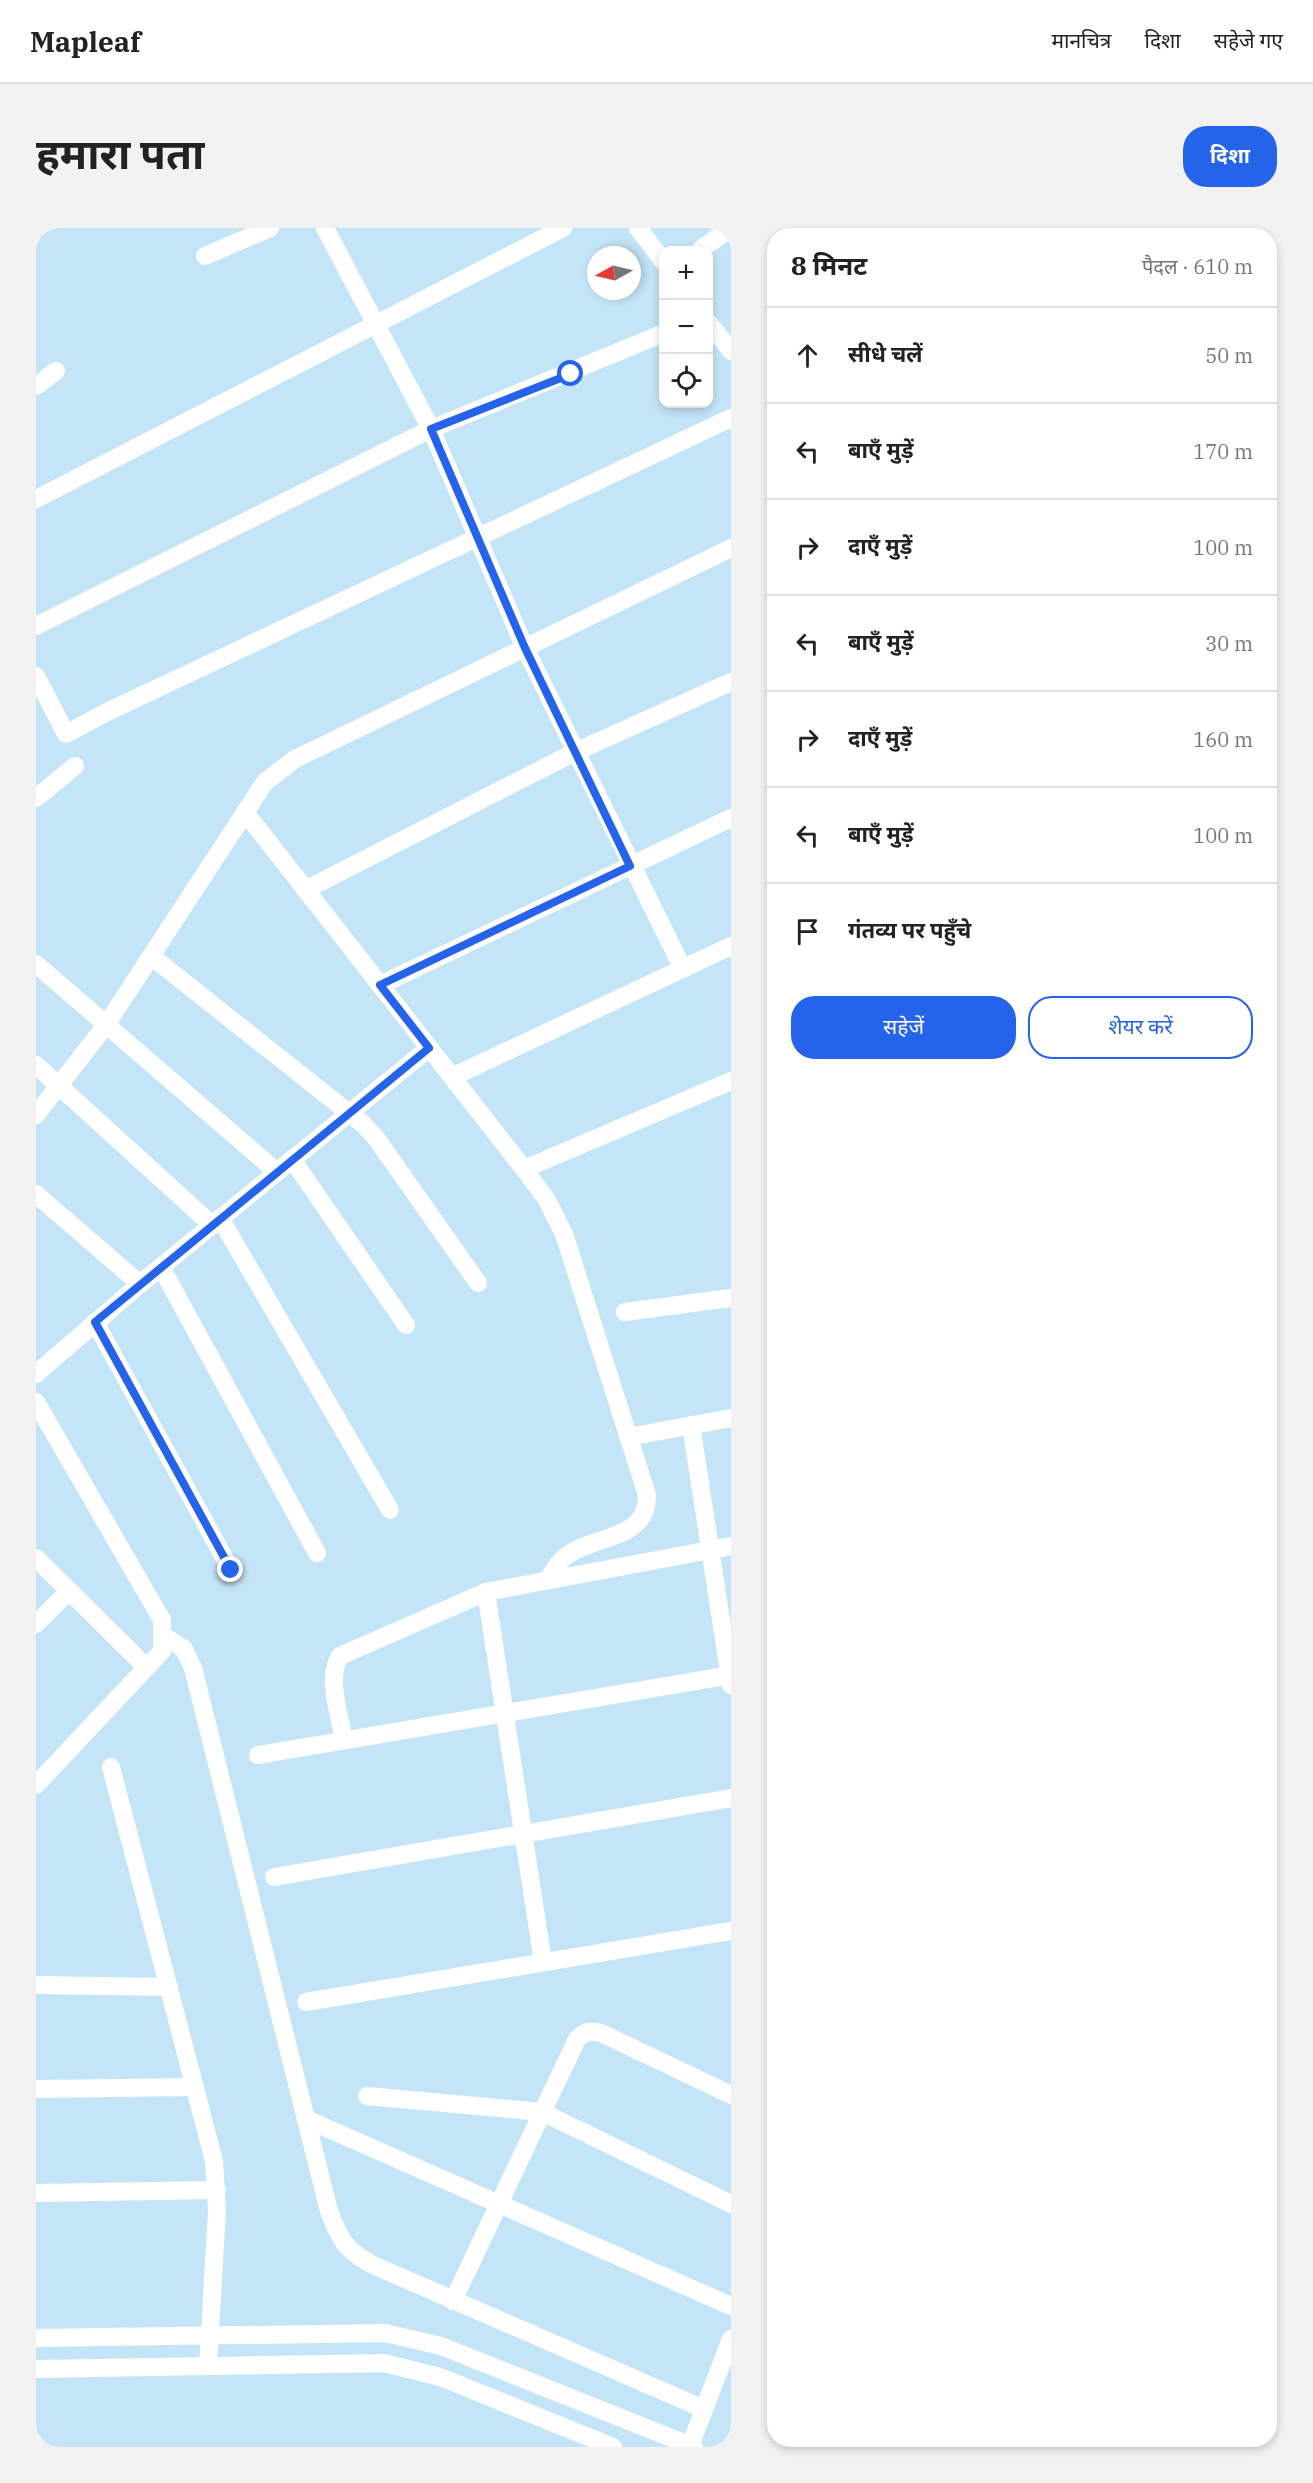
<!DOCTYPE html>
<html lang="hi">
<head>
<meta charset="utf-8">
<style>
  :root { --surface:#fff; --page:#f2f2f2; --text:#222; --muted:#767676; --line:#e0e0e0; --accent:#2563eb }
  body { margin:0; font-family:"IBM Plex Serif","Noto Sans Devanagari",serif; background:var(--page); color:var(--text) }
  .controls { position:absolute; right:18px; top:18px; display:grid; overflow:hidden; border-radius:12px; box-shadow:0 3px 9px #0003 }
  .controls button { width:54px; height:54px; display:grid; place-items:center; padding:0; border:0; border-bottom:2px solid var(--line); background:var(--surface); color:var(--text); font:30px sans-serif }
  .compass { position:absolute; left:551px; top:18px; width:54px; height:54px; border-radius:50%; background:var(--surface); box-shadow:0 3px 9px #0003; rotate:262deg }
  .stop { position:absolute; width:18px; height:18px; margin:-14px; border:4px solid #2563eb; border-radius:50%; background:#fff }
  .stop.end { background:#2563eb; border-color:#fff; box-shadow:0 2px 6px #0008 }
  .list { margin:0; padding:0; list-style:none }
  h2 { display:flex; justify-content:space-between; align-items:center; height:78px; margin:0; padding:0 24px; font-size:26px }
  h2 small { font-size:20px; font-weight:400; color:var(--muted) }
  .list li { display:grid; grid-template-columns:39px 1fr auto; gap:18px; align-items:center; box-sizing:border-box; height:96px; padding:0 24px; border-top:2px solid var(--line) }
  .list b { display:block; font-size:22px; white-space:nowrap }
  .list em { font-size:20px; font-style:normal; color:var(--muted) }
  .actions { display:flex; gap:12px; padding:18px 24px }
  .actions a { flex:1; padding:14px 0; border:2px solid var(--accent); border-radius:24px; text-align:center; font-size:21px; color:var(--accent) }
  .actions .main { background:var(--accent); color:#fff }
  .icon { flex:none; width:33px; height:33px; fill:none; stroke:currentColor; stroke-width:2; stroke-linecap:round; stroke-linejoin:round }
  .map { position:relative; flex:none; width:695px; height:2219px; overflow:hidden; border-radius:24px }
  header { display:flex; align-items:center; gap:36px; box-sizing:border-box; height:84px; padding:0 30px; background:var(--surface); border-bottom:2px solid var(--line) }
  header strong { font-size:28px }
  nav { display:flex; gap:33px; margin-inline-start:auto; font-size:21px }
  .intro { display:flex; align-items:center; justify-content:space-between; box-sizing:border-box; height:144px; padding:0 36px }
  h1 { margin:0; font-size:42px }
  .button { padding:15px 27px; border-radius:24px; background:var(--accent); color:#fff; font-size:21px; font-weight:700 }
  main { display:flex; gap:36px; padding:0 36px }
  aside { flex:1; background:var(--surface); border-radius:24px; box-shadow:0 3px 9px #0003 }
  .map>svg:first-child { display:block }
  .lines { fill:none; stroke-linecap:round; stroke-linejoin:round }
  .minor { stroke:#fff; stroke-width:18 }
  .route { stroke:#2563eb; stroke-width:8 }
</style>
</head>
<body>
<header>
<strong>Mapleaf</strong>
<nav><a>मानचित्र</a><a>दिशा</a><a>सहेजे गए</a></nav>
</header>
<div class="intro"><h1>हमारा पता</h1><a class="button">दिशा</a></div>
<main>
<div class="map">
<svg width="695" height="2219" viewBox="0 0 695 2219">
  <rect width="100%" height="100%" fill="#c4e5f7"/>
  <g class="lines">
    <g class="minor">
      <polyline points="289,0 395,201 489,420 647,741"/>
      <polyline points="602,0 628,34"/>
      <polyline points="664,22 694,0"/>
      <polyline points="169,28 234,0"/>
      <polyline points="672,94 695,123"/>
      <polyline points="0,158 20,143"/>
      <polyline points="0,271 527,0"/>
      <polyline points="0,398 395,201 628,105"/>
      <polyline points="0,448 30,506 71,484 695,190"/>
      <polyline points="0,570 39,538"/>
      <path d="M 209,584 L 488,941 L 511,972 L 528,1006 L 611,1267 C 612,1313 557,1307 530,1328 C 522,1334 518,1342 513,1350"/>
      <polyline points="269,662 539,524 695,454"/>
      <polyline points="115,728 327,896 340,910 442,1055"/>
      <polyline points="0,736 241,944"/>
      <polyline points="344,757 695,590"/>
      <polyline points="0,837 176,997"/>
      <polyline points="416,849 695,718"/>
      <polyline points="0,887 70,797 229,554 259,531 695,320"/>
      <polyline points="256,931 370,1097"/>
      <polyline points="488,941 695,853"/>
      <polyline points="0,966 104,1056 393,820"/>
      <polyline points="184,990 354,1282"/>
      <polyline points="125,1039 281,1325"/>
      <polyline points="589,1084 695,1070"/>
      <polyline points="59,1094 195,1342"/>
      <polyline points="0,1146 104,1056"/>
      <polyline points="0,1174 126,1392 126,1423 0,1557"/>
      <polyline points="655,1197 695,1457"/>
      <polyline points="592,1209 695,1190"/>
      <polyline points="0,1330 110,1439"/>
      <polyline points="450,1364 507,1734"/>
      <polyline points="0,1396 33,1363"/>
      <path d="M 128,1408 L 148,1421 L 157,1440 L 293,1983 C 304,2012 309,2022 337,2037 L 668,2181"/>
      <path d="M 308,1512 C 304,1488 290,1450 304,1428 L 450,1364 L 695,1318"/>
      <polyline points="222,1527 695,1447"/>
      <polyline points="75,1539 178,1933 181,1982 172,2138"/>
      <polyline points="238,1649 695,1570"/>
      <polyline points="0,1757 133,1759"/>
      <polyline points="270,1774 695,1703"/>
      <polyline points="0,1861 159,1859"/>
      <polyline points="331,1868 506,1884 695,1976"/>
      <polyline points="270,1891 695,2078"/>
      <polyline points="0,1965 181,1962"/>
      <path d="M 417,2073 L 541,1811 C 548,1804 554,1802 565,1805 L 695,1867"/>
      <polyline points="0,2110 349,2105 405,2118 658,2219"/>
      <polyline points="0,2141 348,2135 404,2149 577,2219"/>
      <polyline points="654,2218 695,2111"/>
    </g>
  </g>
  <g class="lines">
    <polyline class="route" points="195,1342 59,1094 393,820 344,757 594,638 489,420 395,201 535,146"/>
  </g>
</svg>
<div class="controls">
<button>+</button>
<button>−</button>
<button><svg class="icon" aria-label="locate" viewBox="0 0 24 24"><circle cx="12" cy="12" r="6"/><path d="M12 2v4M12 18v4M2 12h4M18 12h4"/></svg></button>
</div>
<svg class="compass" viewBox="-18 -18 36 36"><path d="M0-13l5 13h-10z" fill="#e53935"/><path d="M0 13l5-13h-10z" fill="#767676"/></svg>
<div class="stop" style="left:535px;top:146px"></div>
<div class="stop end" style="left:195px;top:1342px"></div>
</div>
<aside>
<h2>8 मिनट<small>पैदल · 610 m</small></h2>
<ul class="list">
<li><svg class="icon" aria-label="ahead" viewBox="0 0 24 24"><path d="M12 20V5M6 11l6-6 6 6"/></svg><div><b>सीधे चलें</b></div><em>50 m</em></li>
<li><svg class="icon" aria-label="left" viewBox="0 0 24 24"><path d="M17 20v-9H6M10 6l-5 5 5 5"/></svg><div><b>बाएँ मुड़ें</b></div><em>170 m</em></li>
<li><svg class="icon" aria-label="right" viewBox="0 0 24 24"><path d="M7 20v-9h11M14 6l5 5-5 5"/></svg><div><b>दाएँ मुड़ें</b></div><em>100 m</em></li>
<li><svg class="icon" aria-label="left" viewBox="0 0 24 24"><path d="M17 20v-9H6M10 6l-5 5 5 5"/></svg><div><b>बाएँ मुड़ें</b></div><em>30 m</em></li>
<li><svg class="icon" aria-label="right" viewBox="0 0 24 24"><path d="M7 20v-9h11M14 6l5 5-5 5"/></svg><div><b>दाएँ मुड़ें</b></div><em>160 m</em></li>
<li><svg class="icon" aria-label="left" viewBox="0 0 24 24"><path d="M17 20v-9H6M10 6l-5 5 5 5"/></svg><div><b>बाएँ मुड़ें</b></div><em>100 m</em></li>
<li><svg class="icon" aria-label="arrive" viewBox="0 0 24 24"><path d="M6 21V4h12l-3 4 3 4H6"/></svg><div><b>गंतव्य पर पहुँचे</b></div></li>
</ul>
<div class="actions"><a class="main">सहेजें</a><a>शेयर करें</a></div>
</aside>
</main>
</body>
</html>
